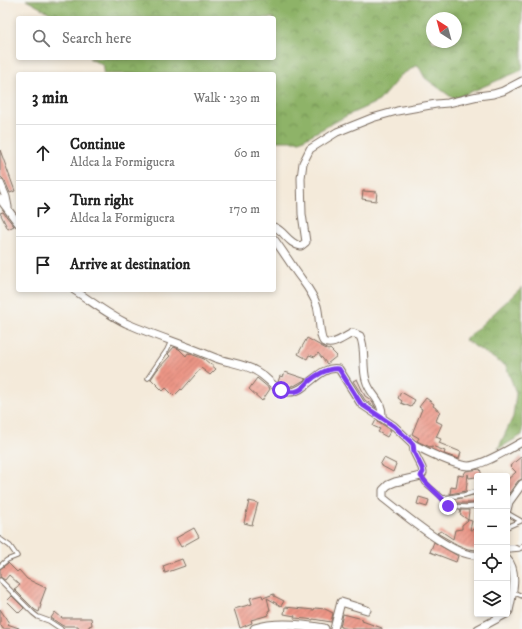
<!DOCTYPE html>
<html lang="en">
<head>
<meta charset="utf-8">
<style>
  :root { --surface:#fff; --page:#f6f6f6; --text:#222; --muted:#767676; --line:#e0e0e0 }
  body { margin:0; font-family:"IM FELL DW Pica",serif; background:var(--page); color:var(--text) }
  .controls { position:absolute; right:12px; bottom:12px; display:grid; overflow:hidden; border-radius:4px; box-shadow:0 2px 6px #0003 }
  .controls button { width:36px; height:36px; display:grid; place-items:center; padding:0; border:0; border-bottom:1px solid var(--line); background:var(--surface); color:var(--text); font:20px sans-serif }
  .compass { position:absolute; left:426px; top:12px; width:36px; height:36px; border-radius:50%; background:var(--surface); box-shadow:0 2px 6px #0003; rotate:324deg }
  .stop { position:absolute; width:12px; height:12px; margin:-9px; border:3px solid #7c3aed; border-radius:50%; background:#fff }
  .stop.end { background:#7c3aed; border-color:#fff; box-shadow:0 1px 4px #0008 }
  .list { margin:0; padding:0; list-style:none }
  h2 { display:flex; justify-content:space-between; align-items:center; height:52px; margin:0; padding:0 16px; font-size:17px }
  h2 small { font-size:13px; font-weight:400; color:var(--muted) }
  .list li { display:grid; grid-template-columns:26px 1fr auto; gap:12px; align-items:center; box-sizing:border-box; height:56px; padding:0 16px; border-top:1px solid var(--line) }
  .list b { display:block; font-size:15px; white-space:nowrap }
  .list p { margin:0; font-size:13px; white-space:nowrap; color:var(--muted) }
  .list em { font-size:13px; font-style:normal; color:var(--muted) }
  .icon { flex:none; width:22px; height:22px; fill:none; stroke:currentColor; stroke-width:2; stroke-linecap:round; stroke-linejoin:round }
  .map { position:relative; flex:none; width:522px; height:629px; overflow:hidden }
  .search { position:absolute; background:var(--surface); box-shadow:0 2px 6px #0003; left:16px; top:16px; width:260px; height:44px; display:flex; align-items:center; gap:10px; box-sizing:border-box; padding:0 14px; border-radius:4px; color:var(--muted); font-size:15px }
  .panel { position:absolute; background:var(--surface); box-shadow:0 2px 6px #0003; left:16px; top:72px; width:260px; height:220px; border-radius:4px }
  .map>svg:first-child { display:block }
  .forest { fill:url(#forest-crowns); stroke:#646e43; fill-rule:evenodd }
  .building { fill:url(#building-hatch) }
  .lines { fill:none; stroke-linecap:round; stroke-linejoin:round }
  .service-casing { stroke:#7c6d60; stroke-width:5.5 }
  .minor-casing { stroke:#7c6d60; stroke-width:9 }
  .tertiary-casing { stroke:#7c6d60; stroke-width:11 }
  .service { stroke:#fff; stroke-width:3.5 }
  .minor { stroke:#fff; stroke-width:7 }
  .tertiary { stroke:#fff; stroke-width:9 }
  .route { stroke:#7c3aed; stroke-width:5 }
</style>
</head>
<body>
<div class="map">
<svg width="522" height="629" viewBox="0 0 522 629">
  <defs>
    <pattern id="forest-crowns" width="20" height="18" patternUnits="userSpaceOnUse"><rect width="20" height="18" fill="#8eb368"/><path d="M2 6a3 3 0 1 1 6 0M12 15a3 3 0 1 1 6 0" fill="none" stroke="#759255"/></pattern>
    <pattern id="building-hatch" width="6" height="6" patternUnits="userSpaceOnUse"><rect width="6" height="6" fill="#ec9586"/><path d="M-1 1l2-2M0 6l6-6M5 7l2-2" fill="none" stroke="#c07a6d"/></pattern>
  </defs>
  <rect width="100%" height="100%" fill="#f6f6f2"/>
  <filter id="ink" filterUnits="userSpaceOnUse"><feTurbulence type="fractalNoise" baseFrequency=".025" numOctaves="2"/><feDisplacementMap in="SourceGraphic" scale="8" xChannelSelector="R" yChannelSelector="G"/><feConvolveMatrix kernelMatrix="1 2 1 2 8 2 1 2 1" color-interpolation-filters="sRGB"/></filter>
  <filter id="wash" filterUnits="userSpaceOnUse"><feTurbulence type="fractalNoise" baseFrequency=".012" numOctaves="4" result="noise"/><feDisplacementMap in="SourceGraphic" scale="16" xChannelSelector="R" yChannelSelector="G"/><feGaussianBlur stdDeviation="0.9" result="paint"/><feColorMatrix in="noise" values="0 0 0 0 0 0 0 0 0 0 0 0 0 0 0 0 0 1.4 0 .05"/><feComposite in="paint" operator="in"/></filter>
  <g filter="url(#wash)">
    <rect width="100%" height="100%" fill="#f4eada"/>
    <g class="forest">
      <path d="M 26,0 L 522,0 L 522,70 L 454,99 L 425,78 L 418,65 L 401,75 L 379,101 L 348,115 L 300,141 L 274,141 L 274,74 L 103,74 L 104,66 L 89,58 L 274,58 L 274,18 L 53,18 L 50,13 ZM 432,18 L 456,18 L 456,42 L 432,42 Z"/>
      <polygon points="522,287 522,435 498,449 513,417 516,393 506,366 465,340"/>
    </g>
    <g id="blocks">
      <g class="building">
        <polygon points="0,150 15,191 10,193 5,181 0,176"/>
        <polygon points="363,191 377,192 376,201 362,199"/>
        <polygon points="3,212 14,226 8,229 0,213"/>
        <polygon points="307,338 328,350 330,349 337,356 327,364 318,353 315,357 309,355 307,359 298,354"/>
        <polygon points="174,347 179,349 186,356 188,353 204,359 216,369 210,375 201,368 182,390 181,389 174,396 166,388 163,391 151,379 157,370 170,356 168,354"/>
        <polygon points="285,372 306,379 294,386 292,385 291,387 289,387 284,385 278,382 280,376 283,377"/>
        <polygon points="257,378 270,389 262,401 249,389"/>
        <polygon points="357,379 365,396 371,400 376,408 365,400 353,381"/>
        <polygon points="401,392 415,400 411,407 401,403 402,401 398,398"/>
        <polygon points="426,398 434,404 433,406 436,408 436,409 440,411 436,421 442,424 436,437 441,439 439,443 461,452 459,459 444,454 445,451 432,446 430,447 421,443 417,441 419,438 412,434 422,409 419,407"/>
        <polygon points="376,420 391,430 387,437 378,432 380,429 373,426"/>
        <polygon points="522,456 522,479 518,481 507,496 507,480 516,472 510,466"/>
        <polygon points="384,458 396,464 393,472 380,465"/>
        <polygon points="480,469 482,476 469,478 468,474 466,491 450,494 451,487 456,488 458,475 463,476 466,471"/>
        <polygon points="477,494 477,503 453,503 453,500"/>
        <polygon points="419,497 429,500 427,507 417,504"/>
        <polygon points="249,501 258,503 252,525 244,523"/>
        <polygon points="459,510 469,510 468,520 472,521 470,530 477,529 477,550 468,549 458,545 437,533 441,531 453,539 455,530 462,529 462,525 468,520 460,514 461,510"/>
        <polygon points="194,528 199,537 181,547 176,538"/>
        <polygon points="434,542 458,556 456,562 430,552"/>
        <polygon points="182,559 185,566 165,573 163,566"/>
        <polygon points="8,563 17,572 19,570 27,579 46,588 40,604 41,605 39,612 35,610 14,589 20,585 9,575 5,580 0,577 0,569"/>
        <polygon points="274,594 274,596 284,601 281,606 267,598 270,610 268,611 269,615 251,620 252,623 240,628 234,609 252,604 250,598 262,595 263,598"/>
        <polygon points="12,596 24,608 19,613 7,601"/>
        <polygon points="285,607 314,610 315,608 325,609 333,613 331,622 313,619 313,620 306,619 294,618 295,616 284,614"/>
        <polygon points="0,609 9,623 7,624 19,628 19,629 3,629 0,624"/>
        <polygon points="55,612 62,618 91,618 92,625 89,626 89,629 79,629 78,626 63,626 51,618"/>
        <polygon points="343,614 363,619 362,621 382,628 382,629 349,629 340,627"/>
      </g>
    </g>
  </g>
  <g filter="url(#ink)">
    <use href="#blocks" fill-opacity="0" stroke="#7c6d60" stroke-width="1"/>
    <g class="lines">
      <defs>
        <g id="service">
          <polyline points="148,378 167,350 171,341"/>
          <polyline points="421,476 425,483 443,498 451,511"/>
          <polyline points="443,498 464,495 477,491"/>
          <polyline points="448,506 466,507 477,506"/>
          <polyline points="507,513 521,521 507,527"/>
          <polyline points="0,539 10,546 17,556 7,560 0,566"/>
          <polyline points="507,547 514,547 519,549 507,550"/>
          <polyline points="521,548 522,546"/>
          <polyline points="0,580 33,613 38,617 49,621 61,629"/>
          <polyline points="513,592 522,596"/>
        </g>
        <g id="minor">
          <polyline points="0,183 6,197 8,207"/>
          <polyline points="0,199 18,223"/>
          <path d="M 274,227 C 284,230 288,244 301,246 L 306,242 L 302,214 L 301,178 L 303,163 L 310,149 L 337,132 L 372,118 L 397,111 L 436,104 L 448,103 L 478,96 L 493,94 L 503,91 L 522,81"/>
          <path d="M 274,239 C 281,249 288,259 295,270 C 303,282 313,292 317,306 C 320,315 319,338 324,342 C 333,347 345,336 353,333 L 360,336 C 366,347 362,367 366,380 C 370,396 383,399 382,417"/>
          <path d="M 74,290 C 91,301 110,316 128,324 C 156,336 185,345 213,357 C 227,363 243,363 256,371 C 268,377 274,390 288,392 C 306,394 319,364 339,369 L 361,404 L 394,426 L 413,444 L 414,452 L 422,468 L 423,473 L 421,476 L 395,482 L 388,485 L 383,490 L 383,498 C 403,513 454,558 477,555"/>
          <path d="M 413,444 C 425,451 454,465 468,466 C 482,466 509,449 522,442"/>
          <polyline points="507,510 509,502 522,484"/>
          <path d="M 507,559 C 519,571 512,596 509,611 L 507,613"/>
          <polyline points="334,629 341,602 367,610"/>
          <polyline points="478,629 506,614"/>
        </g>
        <path id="tertiary" d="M 255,629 C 276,622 302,625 324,629"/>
      </defs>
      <use href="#service" class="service-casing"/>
      <use href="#minor" class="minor-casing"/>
      <use href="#tertiary" class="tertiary-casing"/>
      <use href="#service" class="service"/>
      <use href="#minor" class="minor"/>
      <use href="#tertiary" class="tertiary"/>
    </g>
  </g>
  <g class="lines" filter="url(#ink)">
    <path class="route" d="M 281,390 C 287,391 292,393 297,391 C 302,390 304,386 307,383 C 314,376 329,367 339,369 L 361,404 L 394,426 L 413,444 L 414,452 L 422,468 L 423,472 L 421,476 C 428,487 440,494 448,506"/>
  </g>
</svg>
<div class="controls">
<button>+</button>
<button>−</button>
<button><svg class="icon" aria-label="locate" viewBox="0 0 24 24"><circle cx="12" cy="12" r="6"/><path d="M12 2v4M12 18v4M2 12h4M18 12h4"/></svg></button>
<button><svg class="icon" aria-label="layers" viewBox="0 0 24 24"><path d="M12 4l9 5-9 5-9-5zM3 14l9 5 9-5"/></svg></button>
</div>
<svg class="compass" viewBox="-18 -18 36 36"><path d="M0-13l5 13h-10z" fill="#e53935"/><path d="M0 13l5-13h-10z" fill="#767676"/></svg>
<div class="stop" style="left:281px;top:390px"></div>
<div class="stop end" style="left:448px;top:506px"></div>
<div class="search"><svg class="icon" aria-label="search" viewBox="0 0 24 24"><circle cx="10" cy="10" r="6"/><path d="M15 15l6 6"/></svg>Search here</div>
<section class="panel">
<h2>3 min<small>Walk · 230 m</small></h2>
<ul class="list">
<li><svg class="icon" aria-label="ahead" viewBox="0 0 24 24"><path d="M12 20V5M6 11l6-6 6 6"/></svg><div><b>Continue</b><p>Aldea la Formiguera</p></div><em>60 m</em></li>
<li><svg class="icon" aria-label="right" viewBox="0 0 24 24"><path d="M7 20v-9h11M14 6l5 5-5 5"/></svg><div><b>Turn right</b><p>Aldea la Formiguera</p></div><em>170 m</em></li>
<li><svg class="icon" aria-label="arrive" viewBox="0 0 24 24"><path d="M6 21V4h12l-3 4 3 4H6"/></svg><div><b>Arrive at destination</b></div></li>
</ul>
</section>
</div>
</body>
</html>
